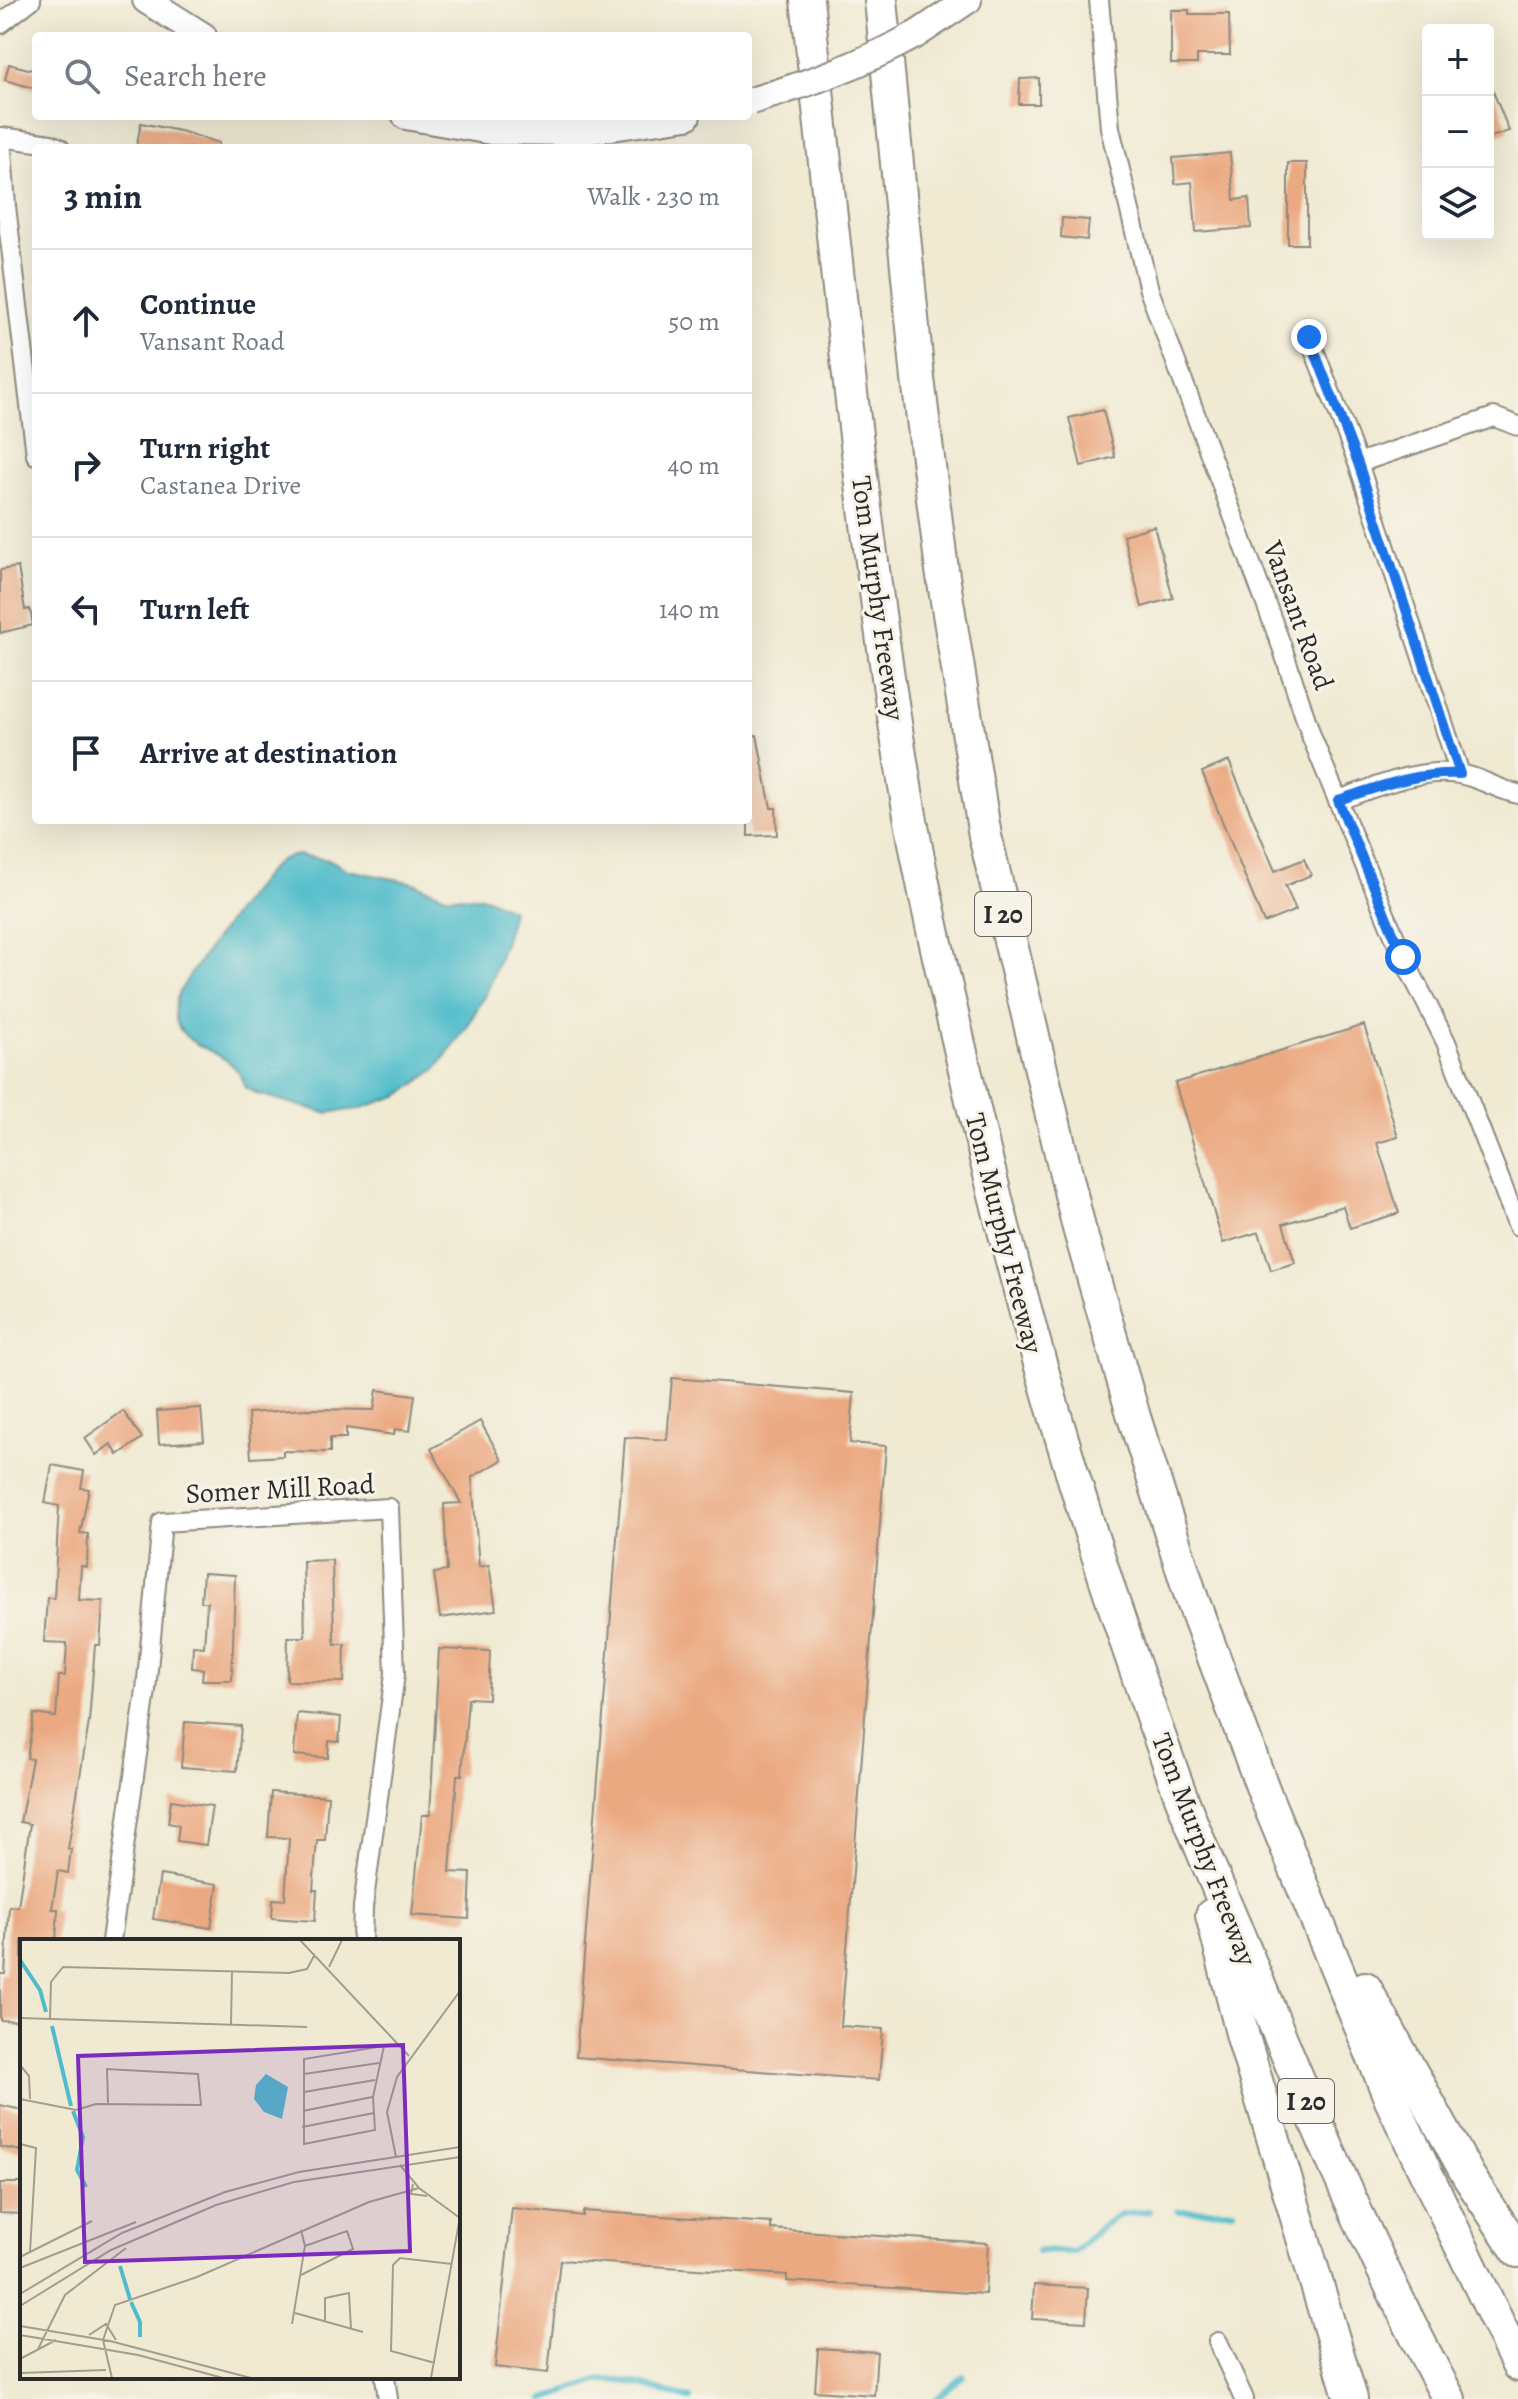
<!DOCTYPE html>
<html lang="en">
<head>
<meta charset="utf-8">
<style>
  :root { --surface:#fff; --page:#f6f6f7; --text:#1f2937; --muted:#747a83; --line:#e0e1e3 }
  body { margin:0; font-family:Alegreya,serif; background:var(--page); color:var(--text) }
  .controls { position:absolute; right:24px; top:24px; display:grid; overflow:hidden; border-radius:8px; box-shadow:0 8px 32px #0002 }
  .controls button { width:72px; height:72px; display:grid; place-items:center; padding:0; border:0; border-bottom:2px solid var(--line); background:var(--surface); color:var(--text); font:40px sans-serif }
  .stop { position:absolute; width:24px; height:24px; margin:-18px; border:6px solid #1a73e8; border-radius:50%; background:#fff }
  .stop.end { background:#1a73e8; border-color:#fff; box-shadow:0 2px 8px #0008 }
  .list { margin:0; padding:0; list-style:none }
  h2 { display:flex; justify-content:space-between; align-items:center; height:104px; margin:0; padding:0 32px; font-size:34px }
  h2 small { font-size:26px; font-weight:400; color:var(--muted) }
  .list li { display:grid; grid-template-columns:52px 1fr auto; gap:24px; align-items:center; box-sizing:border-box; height:144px; padding:0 32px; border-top:2px solid var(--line) }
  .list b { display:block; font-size:30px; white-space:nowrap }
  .list p { margin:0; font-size:26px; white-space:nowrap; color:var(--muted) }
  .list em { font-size:26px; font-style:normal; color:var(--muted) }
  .icon { flex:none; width:44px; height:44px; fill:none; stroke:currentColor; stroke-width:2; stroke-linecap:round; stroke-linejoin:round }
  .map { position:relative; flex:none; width:1518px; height:2399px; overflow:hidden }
  .search { position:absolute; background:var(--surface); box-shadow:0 8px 32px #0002; left:32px; top:32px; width:720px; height:88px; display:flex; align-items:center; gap:20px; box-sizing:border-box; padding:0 28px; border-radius:8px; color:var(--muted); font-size:30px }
  .panel { position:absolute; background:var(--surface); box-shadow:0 8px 32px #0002; left:32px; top:144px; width:720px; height:680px; border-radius:8px }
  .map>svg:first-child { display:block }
  .water { fill:#50bccb; stroke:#3e747b; stroke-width:2 }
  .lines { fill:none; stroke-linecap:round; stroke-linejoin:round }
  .stream { stroke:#50bccb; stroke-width:6 }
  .building { fill:#eba981 }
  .street-casing { stroke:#8e8a7f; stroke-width:22 }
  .secondary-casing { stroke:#8e8a7f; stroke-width:30 }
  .highway-casing { stroke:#8e8a7f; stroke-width:36 }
  .street { stroke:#fff; stroke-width:18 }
  .secondary { stroke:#fff; stroke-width:26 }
  .highway { stroke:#fff; stroke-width:32 }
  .secondary-bridge-casing { stroke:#8e8a7f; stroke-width:30; stroke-linecap:butt }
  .secondary-bridge { stroke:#fff; stroke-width:26 }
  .route { stroke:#1a73e8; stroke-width:10 }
  .labels { text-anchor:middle; stroke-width:6; stroke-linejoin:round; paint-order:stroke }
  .shield { fill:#f7f3e8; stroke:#686764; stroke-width:2 }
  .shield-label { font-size:26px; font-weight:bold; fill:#2b2b2b }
  .street-label { font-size:28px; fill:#2b2b2b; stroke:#f7f3e8 }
  .inset-river { fill:none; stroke:#50bccb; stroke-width:4 }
  .inset-road { fill:none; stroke:#a19e90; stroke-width:2 }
  .view { fill:#7b2cbf; fill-opacity:0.15; stroke:#7b2cbf; stroke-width:4 }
  .inset-edge { fill:none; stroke:#2b2b2b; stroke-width:4 }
</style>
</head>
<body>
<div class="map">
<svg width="1518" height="2399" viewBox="0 0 1518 2399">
  <rect width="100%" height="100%" fill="#f7f3e8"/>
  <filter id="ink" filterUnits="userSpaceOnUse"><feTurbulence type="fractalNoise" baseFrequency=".0125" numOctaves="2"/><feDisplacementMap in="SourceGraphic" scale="16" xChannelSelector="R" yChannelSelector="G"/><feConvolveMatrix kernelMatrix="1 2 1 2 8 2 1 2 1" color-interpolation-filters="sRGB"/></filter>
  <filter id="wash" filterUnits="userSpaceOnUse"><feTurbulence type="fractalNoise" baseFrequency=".006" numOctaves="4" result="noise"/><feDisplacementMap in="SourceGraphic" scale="32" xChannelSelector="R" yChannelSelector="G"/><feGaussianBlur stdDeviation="1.8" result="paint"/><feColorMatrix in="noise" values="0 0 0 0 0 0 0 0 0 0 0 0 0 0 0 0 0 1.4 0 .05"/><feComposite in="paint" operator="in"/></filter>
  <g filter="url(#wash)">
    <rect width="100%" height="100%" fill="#f0ead3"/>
    <path class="water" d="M 298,855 L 330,860 L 348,870 L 414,883 L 446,896 L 485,897 L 512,910 L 506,937 L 489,987 L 467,1027 L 436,1069 L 400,1095 L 359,1109 L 326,1113 L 258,1094 L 245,1087 C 236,1046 181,1054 175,1016 C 175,1012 176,1002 177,998 C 181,983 266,868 280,860 C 285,857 292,856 298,855 Z"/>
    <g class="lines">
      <g class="stream">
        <polyline points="1178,2211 1233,2210"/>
        <polyline points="1037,2251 1074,2252 1102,2226 1120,2214 1149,2211"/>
        <path d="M 544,2399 C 561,2395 576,2387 592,2382 C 618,2374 664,2393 690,2399"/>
        <polyline points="936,2399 963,2376"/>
      </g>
    </g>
    <g id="blocks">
      <g class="building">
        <polygon points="1171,10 1189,10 1189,14 1229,14 1230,55 1197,55 1197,64 1171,64"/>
        <polygon points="9,64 36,71 36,89 5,80"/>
        <polygon points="1039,78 1039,104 1019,104 1020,79"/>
        <polygon points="1488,79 1509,131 1488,138"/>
        <polygon points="141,123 184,132 219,143 219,148 136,148"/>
        <polygon points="1230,153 1234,200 1249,198 1251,228 1196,232 1192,182 1175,184 1173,158"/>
        <rect x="1288" y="163" width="19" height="81"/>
        <polygon points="1062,218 1089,220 1087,240 1061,237"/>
        <polygon points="1103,410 1115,457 1081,466 1069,418"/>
        <polygon points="1154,526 1173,598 1142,607 1123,535"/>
        <polygon points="18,567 25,610 30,609 33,625 0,633 0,570"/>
        <polygon points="757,735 771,808 776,808 777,835 748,836 748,736"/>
        <polygon points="1229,761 1275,871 1304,859 1311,875 1285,886 1296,910 1264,923 1202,772"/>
        <polygon points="1364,1025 1398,1137 1377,1143 1399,1213 1350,1228 1343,1206 1283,1224 1295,1263 1271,1270 1259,1232 1223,1243 1175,1083"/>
        <polygon points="672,1378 854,1393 850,1443 886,1446 841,2026 883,2029 879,2080 576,2057 625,1437 667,1440"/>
        <polygon points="377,1390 415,1395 410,1431 395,1429 394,1435 346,1428 346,1438 330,1438 330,1452 283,1451 283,1456 251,1458 248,1413 306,1409 374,1410"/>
        <polygon points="201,1408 204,1441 159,1444 157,1411"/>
        <polygon points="123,1411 142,1438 118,1455 111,1444 96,1455 85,1438"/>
        <polygon points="480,1421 502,1460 472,1477 479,1567 489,1565 496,1610 440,1618 434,1573 447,1571 444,1504 461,1503 431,1449"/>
        <polygon points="52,1465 84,1471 81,1488 89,1489 80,1533 88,1534 87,1567 81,1566 79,1600 103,1601 100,1645 95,1645 89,1722 68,1849 71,1849 68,1873 58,1871 52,1909 58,1909 56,1941 22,1941 22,2021 0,2020 0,1974 5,1974 9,1906 18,1907 30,1824 20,1822 32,1759 27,1758 34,1714 56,1717 59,1676 65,1676 67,1643 44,1642 47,1598 54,1598 59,1506 45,1503"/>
        <polygon points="332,1560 334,1638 335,1644 345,1644 344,1682 287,1681 288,1637 305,1637 303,1561"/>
        <polygon points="203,1573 235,1575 232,1680 202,1680 203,1669 192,1668 193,1646 204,1647 207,1602 201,1602"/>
        <polygon points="439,1649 490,1651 488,1699 468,1698 462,1775 457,1775 450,1872 471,1873 469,1919 412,1915 422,1815 430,1815"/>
        <polygon points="297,1713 341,1717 339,1742 329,1741 328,1758 294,1755"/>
        <polygon points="185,1722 241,1726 237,1771 181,1767"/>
        <polygon points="271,1792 328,1796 325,1840 317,1840 313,1890 317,1890 315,1921 272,1918 273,1899 285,1900 289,1838 268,1837"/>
        <polygon points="171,1800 212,1806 206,1845 177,1841 179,1825 168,1823"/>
        <polygon points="160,1875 218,1884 211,1928 153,1919"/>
        <polygon points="0,2105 22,2110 22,2151 0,2147"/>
        <polygon points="0,2183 22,2183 22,2214 0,2213"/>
        <polygon points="512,2208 583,2216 583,2211 771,2223 771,2229 988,2243 985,2294 787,2281 787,2275 560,2260 548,2373 495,2367"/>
        <polygon points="1034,2285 1088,2288 1086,2322 1032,2319"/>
        <polygon points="818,2348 877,2352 874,2395 815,2391"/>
      </g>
    </g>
  </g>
  <g filter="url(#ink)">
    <use href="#blocks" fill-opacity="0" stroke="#8e8a7f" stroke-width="2"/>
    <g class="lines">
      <defs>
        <g id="street">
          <polyline points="1099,0 1110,128 1149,290 1282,647 1312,738 1403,957 1446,1042 1518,1226"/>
          <polyline points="0,24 31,0"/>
          <polyline points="1309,337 1358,463"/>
          <polyline points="36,455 6,206 1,137 51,144 60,148"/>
          <polyline points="1460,774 1358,463 1494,417 1518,426"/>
          <path d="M 1338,800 C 1375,788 1419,767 1459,774 C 1479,777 1498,790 1518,794"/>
          <polyline points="111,1941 146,1690 162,1522 389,1508 395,1674 363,1907 362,1941"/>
          <polyline points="1218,2342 1244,2399"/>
          <polyline points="385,2377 388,2399"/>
        </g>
        <g id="secondary">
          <polyline points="146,0 203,36"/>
          <polyline points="917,34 968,0"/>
          <polyline points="406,116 491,131 578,132 687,116"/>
        </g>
        <g id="highway">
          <path d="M 807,0 C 837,266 863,534 907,798 C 921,881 940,962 959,1044 C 1016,1297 1089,1547 1179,1791 C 1199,1845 1223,1899 1246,1953 C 1307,2105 1371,2255 1449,2399"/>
          <polyline points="881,0 918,379 942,570 985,836 1079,1228 1134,1417 1192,1599 1266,1797 1391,2100 1518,2365"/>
          <polyline points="1212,1915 1243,2037 1351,2399"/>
          <polyline points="1365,1988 1469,2177 1518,2251"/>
        </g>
      </defs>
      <use href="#street" class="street-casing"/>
      <use href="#secondary" class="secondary-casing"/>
      <use href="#highway" class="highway-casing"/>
      <use href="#street" class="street"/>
      <use href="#secondary" class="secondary"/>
      <use href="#highway" class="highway"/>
      <defs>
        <path id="secondary-bridge" d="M 751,101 C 813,82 860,65 917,34"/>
      </defs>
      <use href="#secondary-bridge" class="secondary-bridge-casing"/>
      <use href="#secondary-bridge" class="secondary-bridge"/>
    </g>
  </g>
  <g class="lines" filter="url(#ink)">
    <path class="route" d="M 1309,337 L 1358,463 L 1460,774 C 1416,772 1379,787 1338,800 L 1403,957"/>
  </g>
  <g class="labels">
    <g class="shield">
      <rect x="975" y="892" width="56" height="44" rx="6"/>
      <rect x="1278" y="2079" width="56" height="44" rx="6"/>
    </g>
    <g class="shield-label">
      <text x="1003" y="923">I 20</text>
      <text x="1306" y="2110">I 20</text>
    </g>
    <g class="street-label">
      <text transform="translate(879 598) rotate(82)" y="10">Tom Murphy Freeway</text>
      <text transform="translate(1299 615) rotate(70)" y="10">Vansant Road</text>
      <text transform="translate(1005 1233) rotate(76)" y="10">Tom Murphy Freeway</text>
      <text transform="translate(280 1488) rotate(-3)" y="10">Somer Mill Road</text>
      <text transform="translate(1205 1849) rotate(69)" y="10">Tom Murphy Freeway</text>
    </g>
  </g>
  <g transform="translate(20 1939)">
    <rect width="440" height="440" fill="#f0ead3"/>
    <path d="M 246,135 L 268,148 L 262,180 L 244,173 L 234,160 L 236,146 Z" fill="#50bccb"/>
    <path class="inset-river" d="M 0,21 L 20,51 L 26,73M 32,87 L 51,167M 53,172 L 63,198 L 57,231 L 66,248M 100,327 L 110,360M 111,363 L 120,383 L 120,398"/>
    <path class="inset-road" d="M 280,1 L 389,117M 309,28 L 322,1M 0,79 L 287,88M 30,80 L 31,43 L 43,28 L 269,34 L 287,30 L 295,15M 211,85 L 212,33M 364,107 L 353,158 L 355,191 L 284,205 L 284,120 ZM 0,126 L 9,137 L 10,160M 284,135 L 359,124M 284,153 L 355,141M 0,160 L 56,171 L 76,165 L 181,166 L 178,135 L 87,130 L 88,165M 283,172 L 352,158M 282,188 L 354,174M 0,205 L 16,209 L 10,313M 376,218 L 367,173 L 377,138 L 440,52M 380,226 L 399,249 L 440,279M 393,245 L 391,255 L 407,257M 0,318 L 72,282M 0,329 L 116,283M 281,336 L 333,310 L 327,292 L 285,307M 0,355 L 102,294 L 205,253 L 279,233 L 440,208M 0,367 L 91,311 L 196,266 L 274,243 L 440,218M 275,374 L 343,393M 305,383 L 305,359 L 329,354 L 331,390M 272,385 L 285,307 L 281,291M 0,387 L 90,402 L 231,439M 0,396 L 118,416 L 203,439M 69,396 L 86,385 L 96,401M 18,410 L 45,356 L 106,309M 0,420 L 36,401M 415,424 L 371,412 L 373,326 L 380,319 L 432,325M 0,434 L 86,431M 92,439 L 83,401 L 95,366 L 177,338 L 349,263 L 399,249M 411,439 L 440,278"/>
    <path class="view" d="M 383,106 L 390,312 L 65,323 L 58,117 Z"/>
    <rect width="440" height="440" class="inset-edge"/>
  </g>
</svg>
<div class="controls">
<button>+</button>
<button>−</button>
<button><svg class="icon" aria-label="layers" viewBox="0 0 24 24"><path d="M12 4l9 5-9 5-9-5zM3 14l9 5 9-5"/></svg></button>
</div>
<div class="stop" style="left:1403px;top:957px"></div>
<div class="stop end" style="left:1309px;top:337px"></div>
<div class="search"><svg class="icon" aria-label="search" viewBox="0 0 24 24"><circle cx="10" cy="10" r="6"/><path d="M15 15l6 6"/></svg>Search here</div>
<section class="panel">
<h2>3 min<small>Walk · 230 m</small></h2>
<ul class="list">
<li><svg class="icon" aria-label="ahead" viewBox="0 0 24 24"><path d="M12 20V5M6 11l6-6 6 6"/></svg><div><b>Continue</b><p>Vansant Road</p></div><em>50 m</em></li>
<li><svg class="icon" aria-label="right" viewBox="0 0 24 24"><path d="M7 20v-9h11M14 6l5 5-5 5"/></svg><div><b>Turn right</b><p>Castanea Drive</p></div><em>40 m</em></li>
<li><svg class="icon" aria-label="left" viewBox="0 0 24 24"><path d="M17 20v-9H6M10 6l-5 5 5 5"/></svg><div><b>Turn left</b></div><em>140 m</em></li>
<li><svg class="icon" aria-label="arrive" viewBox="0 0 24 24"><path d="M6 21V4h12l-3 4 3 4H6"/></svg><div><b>Arrive at destination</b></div></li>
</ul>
</section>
</div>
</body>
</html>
